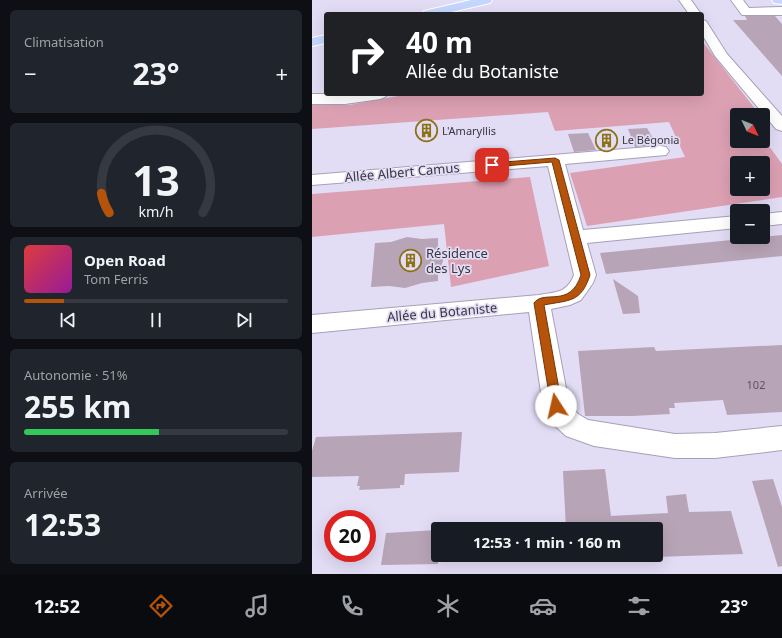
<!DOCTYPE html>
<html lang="fr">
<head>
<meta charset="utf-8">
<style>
  :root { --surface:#171b24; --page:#20242c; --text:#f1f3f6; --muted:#9ea1a6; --line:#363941; --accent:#b45309 }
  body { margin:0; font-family:"Noto Sans",sans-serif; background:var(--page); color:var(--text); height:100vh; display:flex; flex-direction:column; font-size:15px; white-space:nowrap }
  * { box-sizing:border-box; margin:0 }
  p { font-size:13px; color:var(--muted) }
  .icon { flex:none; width:22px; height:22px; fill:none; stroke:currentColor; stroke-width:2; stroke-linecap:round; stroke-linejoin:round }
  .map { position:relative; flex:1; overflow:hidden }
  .sheet { display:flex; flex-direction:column; gap:10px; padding:10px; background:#0d0f14; width:312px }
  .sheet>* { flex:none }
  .banner { position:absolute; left:12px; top:12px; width:380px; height:84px; border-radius:4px; box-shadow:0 4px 16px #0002; background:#202124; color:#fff; overflow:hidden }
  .needle { width:26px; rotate:133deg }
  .controls { position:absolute; left:418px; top:108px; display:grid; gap:8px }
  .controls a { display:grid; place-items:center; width:40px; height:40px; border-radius:4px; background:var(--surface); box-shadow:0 4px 16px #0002; font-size:20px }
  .speed { position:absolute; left:12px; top:510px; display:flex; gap:8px; font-size:20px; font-weight:700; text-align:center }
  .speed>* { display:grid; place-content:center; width:52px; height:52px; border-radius:50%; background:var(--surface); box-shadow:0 4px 16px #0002; line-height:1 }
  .speed .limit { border:6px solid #d22; background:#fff; color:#111 }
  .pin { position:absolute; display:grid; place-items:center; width:34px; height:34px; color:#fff; margin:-17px; border-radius:8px; box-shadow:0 2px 6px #0006 }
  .me { position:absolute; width:44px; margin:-22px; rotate:350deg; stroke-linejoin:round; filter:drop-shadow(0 0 3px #0008) }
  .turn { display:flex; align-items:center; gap:14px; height:84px; padding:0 16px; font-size:18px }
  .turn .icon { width:52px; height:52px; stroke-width:2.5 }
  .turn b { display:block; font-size:28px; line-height:34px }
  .big { font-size:30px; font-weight:700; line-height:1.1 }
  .sheet .card { flex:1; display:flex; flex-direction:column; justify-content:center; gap:6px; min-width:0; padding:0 14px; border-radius:6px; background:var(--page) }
  .sheet .dial { align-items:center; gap:0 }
  .dial svg { height:104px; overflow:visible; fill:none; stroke:var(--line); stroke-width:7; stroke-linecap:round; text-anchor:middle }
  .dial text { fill:var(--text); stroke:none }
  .song { display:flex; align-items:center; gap:12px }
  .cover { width:48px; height:48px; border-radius:6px; background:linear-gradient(135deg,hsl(0 70% 55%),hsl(300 70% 35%)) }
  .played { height:4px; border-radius:2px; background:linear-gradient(90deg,var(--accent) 15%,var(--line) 15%) }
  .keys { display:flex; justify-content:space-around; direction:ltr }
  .heat { display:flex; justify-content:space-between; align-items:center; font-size:22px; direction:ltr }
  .charge { height:6px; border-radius:3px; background:linear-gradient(90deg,#34c759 51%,var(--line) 0) }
  .trip { position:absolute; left:119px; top:522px; width:232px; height:40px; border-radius:4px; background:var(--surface); box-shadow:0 4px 16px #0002; font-weight:700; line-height:40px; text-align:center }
  .tabs { display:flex; height:64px; justify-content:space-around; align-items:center; background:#090b0e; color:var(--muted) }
  .tabs .icon { width:28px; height:28px }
  .tabs .current { color:var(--accent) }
  .tabs b { font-size:18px; color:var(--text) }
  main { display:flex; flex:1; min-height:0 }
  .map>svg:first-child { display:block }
  .green { fill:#dca0b3; fill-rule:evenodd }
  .building { fill:#b8a4b7 }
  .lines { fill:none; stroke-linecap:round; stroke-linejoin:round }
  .minor-casing { stroke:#a6a0b8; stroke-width:2 }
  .major-casing { stroke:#fff; stroke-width:2 }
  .minor { fill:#fff; fill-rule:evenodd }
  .major { fill:#c5d7fe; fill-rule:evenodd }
  .route { fill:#b45309; stroke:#753606 }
  .labels { text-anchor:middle; stroke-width:3.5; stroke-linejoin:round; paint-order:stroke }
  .far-poi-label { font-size:11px; fill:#393741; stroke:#e2dcf5; text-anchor:start }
  .number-label { font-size:11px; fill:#59525e }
  .street-label { font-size:13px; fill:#393741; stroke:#e2dcf5 }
  .poi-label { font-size:13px; fill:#393741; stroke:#e2dcf5; text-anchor:start }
</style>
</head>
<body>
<main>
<section class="sheet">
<div class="card"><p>Climatisation</p>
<div class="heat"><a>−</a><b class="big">23°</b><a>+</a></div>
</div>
<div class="card dial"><svg viewBox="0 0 100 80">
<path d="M14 69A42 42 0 1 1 86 69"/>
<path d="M14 69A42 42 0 0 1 8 54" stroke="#b45309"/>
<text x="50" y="56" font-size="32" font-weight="700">13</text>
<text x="50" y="72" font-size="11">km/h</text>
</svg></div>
<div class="card">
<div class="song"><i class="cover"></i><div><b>Open Road</b><p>Tom Ferris</p></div></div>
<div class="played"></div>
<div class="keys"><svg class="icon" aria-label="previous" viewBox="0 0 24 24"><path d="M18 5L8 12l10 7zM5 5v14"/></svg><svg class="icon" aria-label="pause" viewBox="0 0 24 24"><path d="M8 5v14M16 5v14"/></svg><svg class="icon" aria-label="next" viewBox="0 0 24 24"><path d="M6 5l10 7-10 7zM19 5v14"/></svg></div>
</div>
<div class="card"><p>Autonomie · 51%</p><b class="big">255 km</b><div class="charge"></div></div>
<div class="card"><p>Arrivée</p><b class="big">12:53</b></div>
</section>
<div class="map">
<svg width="470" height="574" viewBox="0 0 470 574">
  <rect width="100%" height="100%" fill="#e2dcf5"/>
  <!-- green -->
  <g class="green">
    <path d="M390,41l58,74h-23v26h26v-22l5,7 -2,16 16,22v33l-195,29 -17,-53 115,-16 -16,-35 -114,9 -7,-19 -236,17v-28l37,4 60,-11h293zM425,163h26v26h-26z"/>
    <polygon points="218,177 237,266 139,287 132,224 0,237 0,194"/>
  </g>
  <!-- building -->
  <g class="building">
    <polygon points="433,16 463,16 470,24 470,76 421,20 435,20"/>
    <polygon points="335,128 345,145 323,147 316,129"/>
    <polygon points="276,133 284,150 262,152 256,134"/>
    <polygon points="470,235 470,256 294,274 288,253"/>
    <polygon points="95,237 110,239 126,238 126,246 130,251 132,257 130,264 126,270 126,281 110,283 93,288 77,286 59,287 63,243 79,242"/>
    <polygon points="301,279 326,296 328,313 311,314"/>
    <polygon points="470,345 470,412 415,415 411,400 362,403 363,408 357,408 358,414 320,416 273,416 266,351 342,347 344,351"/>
    <polygon points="150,432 147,472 93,474 92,485 88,485 88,488 47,490 48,486 45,486 47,476 0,477 0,451 4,437"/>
    <polygon points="293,469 299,516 356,513 354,496 374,494 377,512 419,511 431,554 256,560 256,555 344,555 344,529 254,529 251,471"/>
    <polygon points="461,479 470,507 470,566 466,567 440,481"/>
    <polygon points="126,530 126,564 69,565 74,533"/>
  </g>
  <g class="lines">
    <defs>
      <g id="minor">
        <polygon points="367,0 379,0 389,14 377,14"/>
        <polygon points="419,0 431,0 437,8 470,7 470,15 430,15"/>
        <polygon points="390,20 394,21 415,54 470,116 470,131 464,129 403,56 390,34"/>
        <polygon points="0,94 76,94 73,97 68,99 33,104 0,104"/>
        <path d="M348,146l6,1 3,4 -3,4 -101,9 18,66 154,-14v12l-150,15 9,32 -3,8 -12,17 -11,5 -19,4 18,95 9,10 10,6 87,14 40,-1 67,-7v24l-67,8h-40l-81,-12 -28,-10 -14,-13 -9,-17 -14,-94 -217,21v-18l227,-20c17,-3 28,-2 35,-20l-26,-109 -236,19v-10z"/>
        <polygon points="470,212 470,224 451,226 451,214"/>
      </g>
      <g id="major">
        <polygon points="159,0 180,0 178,3 131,14 110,14 112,11"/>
        <polygon points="460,0 470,0 470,4 462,3"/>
        <polygon points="14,35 14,43 0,46 0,38"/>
      </g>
    </defs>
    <!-- minor casing -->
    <use href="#minor" class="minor-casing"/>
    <!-- major casing -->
    <use href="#major" class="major-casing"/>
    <!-- minor -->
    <use href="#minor" class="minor"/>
    <!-- major -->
    <use href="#major" class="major"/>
  </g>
  <!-- route -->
  <path class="route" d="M243,158l4,2 31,115c-9,28 -21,25 -46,30l18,101 -2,3 -4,2 -4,-2 -1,-3 -17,-103c10,-14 36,6 47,-28l-29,-113 -60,5 -4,-2 4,-2z"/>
  <!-- icons -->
  <defs>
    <symbol id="building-ring" viewBox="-11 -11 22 22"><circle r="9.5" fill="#e2dcf5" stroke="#8d7215" stroke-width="1.5"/><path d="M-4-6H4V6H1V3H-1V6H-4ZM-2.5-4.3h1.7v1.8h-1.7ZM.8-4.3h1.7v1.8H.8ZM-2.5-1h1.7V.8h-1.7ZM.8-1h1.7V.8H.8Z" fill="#8d7215"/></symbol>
  </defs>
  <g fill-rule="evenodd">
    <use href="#building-ring" x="102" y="118" width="25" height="25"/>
    <use href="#building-ring" x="282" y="128" width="25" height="25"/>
    <use href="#building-ring" x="86" y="248" width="25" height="25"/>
  </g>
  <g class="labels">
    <!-- far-poi labels -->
    <g class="far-poi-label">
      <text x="130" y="135">L'Amaryllis</text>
      <text x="310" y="144">Le Bégonia</text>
    </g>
    <!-- number labels -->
    <g class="number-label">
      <text x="444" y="389">102</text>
    </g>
    <!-- street labels -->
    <g class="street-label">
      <text transform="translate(90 172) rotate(-5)" y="5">Allée Albert Camus</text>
      <text transform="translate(130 312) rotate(-5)" y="5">Allée du Botaniste</text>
    </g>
    <!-- poi labels -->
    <g class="poi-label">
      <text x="114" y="258">Résidence<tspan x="114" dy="15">des Lys</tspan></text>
    </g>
  </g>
</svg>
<div class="controls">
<a><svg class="needle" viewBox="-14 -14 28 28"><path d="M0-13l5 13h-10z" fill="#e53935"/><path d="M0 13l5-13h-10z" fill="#9ea1a6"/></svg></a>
<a>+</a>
<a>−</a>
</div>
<div class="speed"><div class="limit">20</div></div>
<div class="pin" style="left:180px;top:165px;background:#d93025"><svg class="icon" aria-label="arrive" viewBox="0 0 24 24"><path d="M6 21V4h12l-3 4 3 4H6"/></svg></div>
<svg class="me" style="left:244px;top:406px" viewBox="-20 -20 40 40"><circle r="19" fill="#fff"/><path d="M0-13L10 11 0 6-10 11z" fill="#b45309"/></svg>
<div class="trip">12:53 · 1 min · 160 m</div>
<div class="banner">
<div class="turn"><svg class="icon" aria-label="right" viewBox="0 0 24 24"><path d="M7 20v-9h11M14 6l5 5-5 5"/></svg><div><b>40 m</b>Allée du Botaniste</div></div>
</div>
</div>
</main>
<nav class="tabs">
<b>12:52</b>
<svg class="icon current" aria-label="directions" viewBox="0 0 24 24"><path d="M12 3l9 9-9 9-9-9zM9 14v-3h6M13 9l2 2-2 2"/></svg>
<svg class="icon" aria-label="music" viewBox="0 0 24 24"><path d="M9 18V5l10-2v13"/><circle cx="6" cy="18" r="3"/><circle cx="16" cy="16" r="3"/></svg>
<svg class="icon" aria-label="phone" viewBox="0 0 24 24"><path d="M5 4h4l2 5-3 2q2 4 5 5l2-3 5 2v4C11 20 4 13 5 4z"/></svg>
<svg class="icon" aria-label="climate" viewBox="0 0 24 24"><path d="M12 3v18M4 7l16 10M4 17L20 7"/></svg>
<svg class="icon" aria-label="car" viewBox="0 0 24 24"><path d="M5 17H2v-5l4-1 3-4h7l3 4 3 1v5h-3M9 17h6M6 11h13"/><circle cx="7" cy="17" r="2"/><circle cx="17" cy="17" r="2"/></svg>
<svg class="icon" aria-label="filters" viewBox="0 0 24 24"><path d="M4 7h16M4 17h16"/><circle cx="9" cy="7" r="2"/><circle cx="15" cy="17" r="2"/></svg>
<b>23°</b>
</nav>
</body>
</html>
